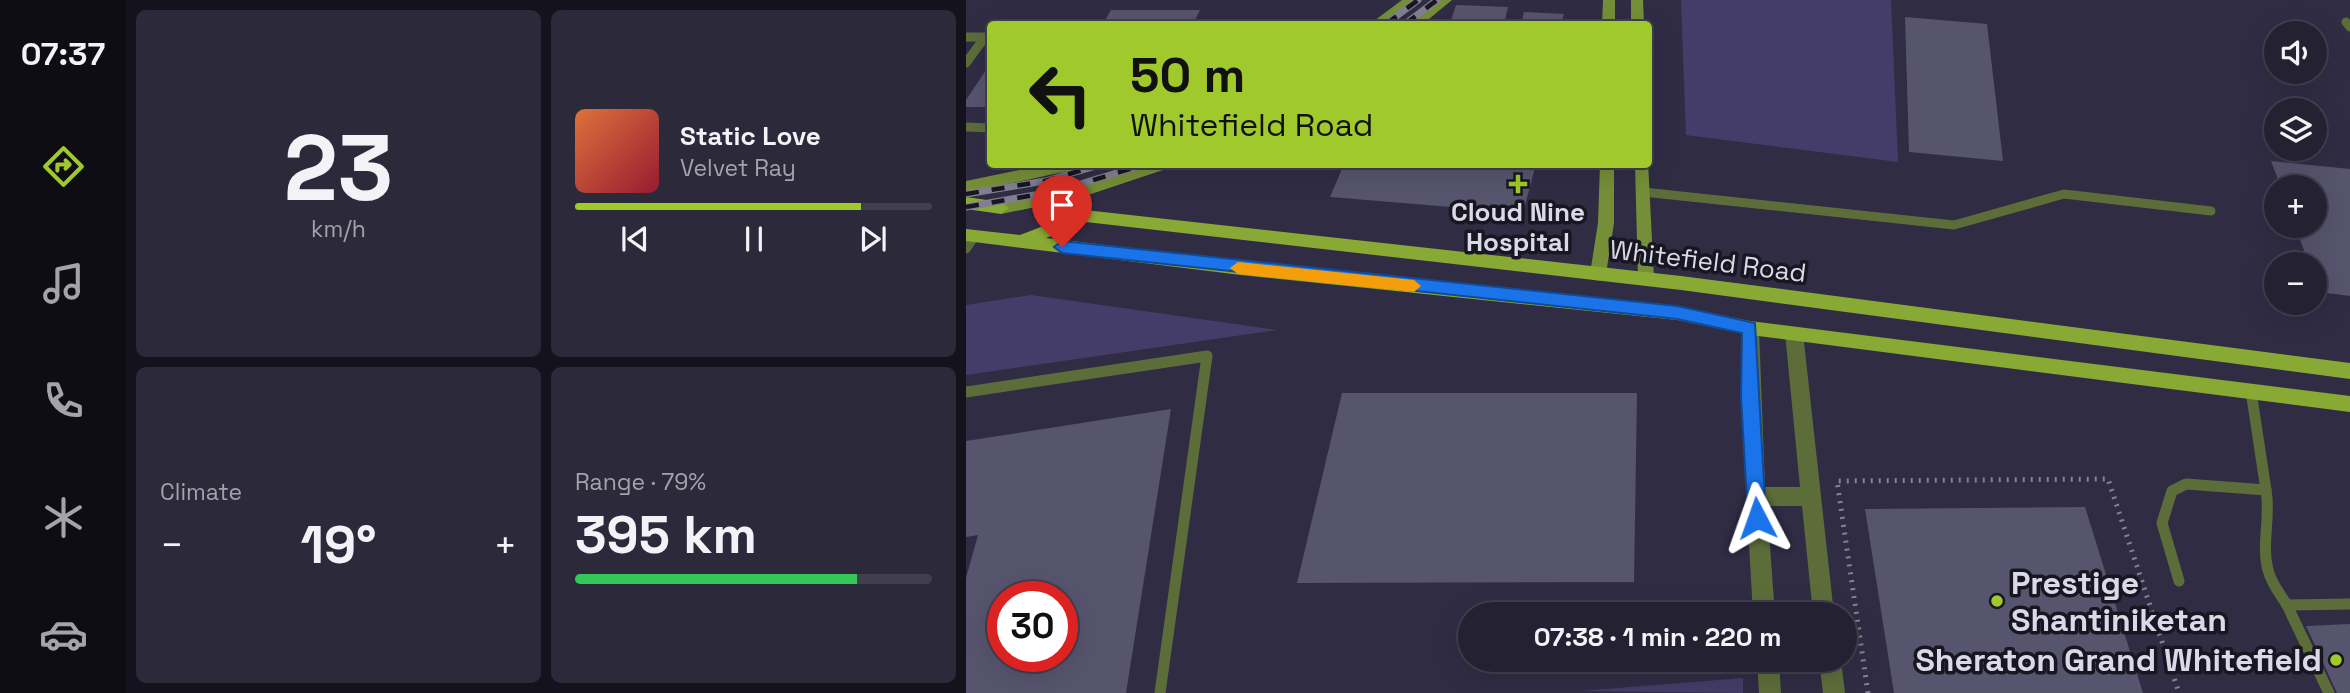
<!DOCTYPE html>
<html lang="en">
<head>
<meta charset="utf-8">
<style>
  :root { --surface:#242133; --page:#2c293b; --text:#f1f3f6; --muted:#a3a3ac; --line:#413e4e; --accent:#a0c92b }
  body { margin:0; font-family:"Space Grotesk",sans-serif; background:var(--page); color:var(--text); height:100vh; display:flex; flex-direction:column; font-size:26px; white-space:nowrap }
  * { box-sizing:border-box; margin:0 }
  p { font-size:23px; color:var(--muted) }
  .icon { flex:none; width:38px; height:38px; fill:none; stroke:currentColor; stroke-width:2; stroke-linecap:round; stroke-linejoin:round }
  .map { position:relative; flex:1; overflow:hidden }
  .side { display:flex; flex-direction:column; gap:10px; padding:10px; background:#14121c; width:840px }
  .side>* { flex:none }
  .hud { position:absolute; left:21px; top:21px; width:665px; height:147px; border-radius:7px; box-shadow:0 7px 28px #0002,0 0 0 2px var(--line); background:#a0c92b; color:#111; overflow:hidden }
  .controls { position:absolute; left:1298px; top:21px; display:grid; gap:14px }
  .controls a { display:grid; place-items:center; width:63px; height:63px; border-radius:50%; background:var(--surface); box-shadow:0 7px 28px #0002,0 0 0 2px var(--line); font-size:35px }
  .speed { position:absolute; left:21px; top:581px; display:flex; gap:14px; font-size:35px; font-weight:700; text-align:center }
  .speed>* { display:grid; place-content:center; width:91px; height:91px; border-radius:50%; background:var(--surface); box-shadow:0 7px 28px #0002,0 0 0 2px var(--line); line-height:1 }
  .speed .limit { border:10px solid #d22; background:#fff; color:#111 }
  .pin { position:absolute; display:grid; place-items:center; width:60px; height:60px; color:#fff; margin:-72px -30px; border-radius:50% 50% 50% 0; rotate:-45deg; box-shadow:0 0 7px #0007 }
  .pin .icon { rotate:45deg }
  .me { position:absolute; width:77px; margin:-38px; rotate:356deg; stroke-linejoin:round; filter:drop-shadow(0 0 5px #0008) }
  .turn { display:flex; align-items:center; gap:24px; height:147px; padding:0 28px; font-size:32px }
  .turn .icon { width:91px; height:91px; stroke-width:2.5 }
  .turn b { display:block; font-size:49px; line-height:60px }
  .big { font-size:52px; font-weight:800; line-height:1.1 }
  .side .tile { flex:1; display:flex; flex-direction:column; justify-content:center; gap:10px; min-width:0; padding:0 24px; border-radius:10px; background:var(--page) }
  .side .dial { align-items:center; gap:0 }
  .dial b { font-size:91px; line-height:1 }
  .song { display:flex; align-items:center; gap:21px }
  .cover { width:84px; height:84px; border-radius:10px; background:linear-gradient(135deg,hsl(20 70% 55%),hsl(350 70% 35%)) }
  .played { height:7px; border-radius:4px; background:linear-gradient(90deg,var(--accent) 80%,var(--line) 80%) }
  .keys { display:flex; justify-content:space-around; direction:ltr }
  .heat { display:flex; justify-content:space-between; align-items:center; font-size:38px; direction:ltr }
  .charge { height:10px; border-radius:5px; background:linear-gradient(90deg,#34c759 79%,var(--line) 0) }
  .side .tiles { flex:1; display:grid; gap:10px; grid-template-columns:repeat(2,1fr) }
  .trip { position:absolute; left:492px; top:602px; width:399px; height:70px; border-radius:35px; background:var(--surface); box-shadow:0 7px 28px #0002,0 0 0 2px var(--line); font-weight:800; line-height:70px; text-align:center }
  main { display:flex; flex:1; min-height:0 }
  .tab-bar { display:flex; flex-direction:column; width:126px; justify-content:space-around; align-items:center; background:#0e0d14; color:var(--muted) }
  .tab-bar .icon { width:49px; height:49px }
  .tab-bar .active { color:var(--accent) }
  .tab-bar b { font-size:32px; color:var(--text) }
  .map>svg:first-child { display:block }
  .green { fill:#453d69 }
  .building { fill:#57546e; fill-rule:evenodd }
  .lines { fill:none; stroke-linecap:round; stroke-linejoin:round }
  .path { stroke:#848195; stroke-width:5; stroke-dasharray:2 6; stroke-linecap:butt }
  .lane-far1 { stroke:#5d6d3a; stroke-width:9 }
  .lane { stroke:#5d6d3a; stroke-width:11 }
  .street { fill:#5d6d3a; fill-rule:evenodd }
  .secondary { fill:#758f38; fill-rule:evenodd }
  .primary { fill:#88a933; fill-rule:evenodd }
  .rail-casing { stroke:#827f93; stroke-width:7 }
  .rail { stroke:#181721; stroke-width:4.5; stroke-dasharray:13; stroke-linecap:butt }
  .route { fill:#1a73e8; stroke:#114b97; stroke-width:2 }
  .slow { fill:#f59e0b }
  .poi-dot { fill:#a0c92b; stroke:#181721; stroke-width:2.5 }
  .labels { text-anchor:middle; stroke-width:7; stroke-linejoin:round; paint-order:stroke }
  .poi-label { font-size:26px; font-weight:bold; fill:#dad9e8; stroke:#181721 }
  .street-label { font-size:26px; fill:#dad9e8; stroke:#181721 }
  .near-poi-label { font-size:32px; font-weight:bold; fill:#dad9e8; stroke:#181721; text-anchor:start }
</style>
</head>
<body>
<main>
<nav class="tab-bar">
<b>07:37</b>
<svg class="icon active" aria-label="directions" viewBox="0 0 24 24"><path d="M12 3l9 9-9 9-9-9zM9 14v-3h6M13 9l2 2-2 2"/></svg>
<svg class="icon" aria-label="music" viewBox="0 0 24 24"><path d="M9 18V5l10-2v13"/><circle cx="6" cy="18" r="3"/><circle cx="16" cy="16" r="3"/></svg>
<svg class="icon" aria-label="phone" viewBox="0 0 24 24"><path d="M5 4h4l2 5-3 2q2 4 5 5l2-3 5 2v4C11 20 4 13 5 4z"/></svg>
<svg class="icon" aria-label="climate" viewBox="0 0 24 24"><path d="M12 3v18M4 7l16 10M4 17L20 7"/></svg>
<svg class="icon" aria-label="car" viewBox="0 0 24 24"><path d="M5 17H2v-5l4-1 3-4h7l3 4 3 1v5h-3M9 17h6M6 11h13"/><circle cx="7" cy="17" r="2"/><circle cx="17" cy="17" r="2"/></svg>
</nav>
<section class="side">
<div class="tiles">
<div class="tile dial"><b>23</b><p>km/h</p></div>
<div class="tile">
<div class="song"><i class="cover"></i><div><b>Static Love</b><p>Velvet Ray</p></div></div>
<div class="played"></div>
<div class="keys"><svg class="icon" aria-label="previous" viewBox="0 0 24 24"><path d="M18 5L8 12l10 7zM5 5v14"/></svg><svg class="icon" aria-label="pause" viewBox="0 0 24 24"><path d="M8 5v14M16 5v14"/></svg><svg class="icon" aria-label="next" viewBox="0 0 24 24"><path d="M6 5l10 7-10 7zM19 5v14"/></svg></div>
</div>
<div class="tile"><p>Climate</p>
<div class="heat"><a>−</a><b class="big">19°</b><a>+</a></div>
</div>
<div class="tile"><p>Range · 79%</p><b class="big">395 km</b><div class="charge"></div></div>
</div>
</section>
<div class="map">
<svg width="1384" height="693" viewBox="0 0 1384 693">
  <rect width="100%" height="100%" fill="#302c44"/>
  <!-- green -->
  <g class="green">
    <polygon points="715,0 925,0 932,162 720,135"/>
    <polygon points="65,295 311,330 0,375 0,305"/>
    <polygon points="777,678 777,693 615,691"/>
  </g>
  <!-- building -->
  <g class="building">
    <polygon points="490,5 542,7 538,24 484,24"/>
    <polygon points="145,10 234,10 227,24 137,24"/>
    <polygon points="558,12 598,14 595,24 555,24"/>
    <polygon points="939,17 1021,24 1037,161 943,152"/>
    <polygon points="24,64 24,107 0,107 0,100"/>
    <polygon points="1305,161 1384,169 1384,296 1353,292 1349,264 1343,264 1329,226 1349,226 1349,187 1315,187"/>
    <polygon points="378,164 570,164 557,213 364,197"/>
    <polygon points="376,393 671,393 668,582 331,583"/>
    <path d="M205,409l-45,284h-160v-115l12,-43 -12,2v-96zM37,597h59v59h-59z"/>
    <polygon points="1119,507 1177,693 928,693 899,509"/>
    <polygon points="1384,624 1384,693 1371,693 1340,626"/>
  </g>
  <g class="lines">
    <!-- path -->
    <polyline class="path" points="902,693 871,481 1142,479 1213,693"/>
    <!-- lane-far1 -->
    <g class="lane-far1">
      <polyline points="1380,22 1384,27"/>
      <polyline points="0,37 19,37 0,63"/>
      <polyline points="0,127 24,128"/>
      <polyline points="677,192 988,225 1098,194 1245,211"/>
      <polyline points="0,249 9,236"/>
    </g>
    <!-- lane -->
    <g class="lane">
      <polyline points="1285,391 1300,490"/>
      <polyline points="0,392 241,356 194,693"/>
      <path d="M1213,581l-17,-58 10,-32 14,-7 80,6c5,27 -5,54 2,80 3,13 12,24 19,35l63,-1"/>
      <polyline points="1321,605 1363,693"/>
    </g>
    <!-- street -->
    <g class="street">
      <polygon points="784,321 790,323 793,328 799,487 834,487 819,333 822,328 834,328 837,333 868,614 847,614 836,506 801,506 809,614 787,614 776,420 775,328 778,323"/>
      <polygon points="791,660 813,660 815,693 793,693"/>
      <polygon points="853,660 875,660 879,693 857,693"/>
    </g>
    <!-- secondary -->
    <g class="secondary">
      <polygon points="436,0 451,0 418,24 404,24"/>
      <polygon points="472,0 486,0 457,24 443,24"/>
      <polygon points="637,0 649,0 649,24 636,24"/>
      <polygon points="665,0 677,0 678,24 665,24"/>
      <polygon points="682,162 688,279 680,286 672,279 669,164 682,164"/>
      <polygon points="82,164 118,164 111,169 0,193 0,181"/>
      <polygon points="179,164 205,164 203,168 110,199 35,214 27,208 35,202 109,187"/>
      <polygon points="634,164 648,164 648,223 640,274 632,281 624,274 632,223"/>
    </g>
    <!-- primary -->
    <g class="primary">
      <polygon points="0,197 35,202 43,208 35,214 0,209"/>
      <polygon points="119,210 715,276 1384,363 1384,379 715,290 120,222 80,238 275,261 711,306 784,321 1384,396 1384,412 784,335 711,320 275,275 0,241 0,229 54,235"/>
    </g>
    <defs>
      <g id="rail">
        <polyline points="420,24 452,0"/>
        <polyline points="439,24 471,0"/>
        <polyline points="0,194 79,181 137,164"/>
        <polyline points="0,207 91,191 180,164"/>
      </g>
    </defs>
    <!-- rail casing -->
    <use href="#rail" class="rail-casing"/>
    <!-- rail -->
    <use href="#rail" class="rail"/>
  </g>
  <!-- route -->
  <polygon class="route" points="96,241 711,306 789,323 800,518 798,524 791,527 785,524 782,518 775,397 776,333 711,319 96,253 88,247"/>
  <!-- slow -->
  <polygon class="slow" points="272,262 448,280 455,286 448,292 272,274 264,268"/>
  <!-- markers -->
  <g class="poi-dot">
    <path d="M548.5 173.5h7v7h7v7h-7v7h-7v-7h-7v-7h7z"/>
    <circle cx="1031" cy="601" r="7"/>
    <circle cx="1370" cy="660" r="7"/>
  </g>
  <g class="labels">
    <!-- poi labels -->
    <g class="poi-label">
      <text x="552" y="221">Cloud Nine<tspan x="552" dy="30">Hospital</tspan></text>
    </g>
    <!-- street labels -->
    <g class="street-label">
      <text transform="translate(742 261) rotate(7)" y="9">Whitefield Road</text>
    </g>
    <!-- near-poi labels -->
    <g class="near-poi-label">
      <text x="1045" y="594">Prestige<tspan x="1045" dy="37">Shantiniketan</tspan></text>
      <text x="1356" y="671" text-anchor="end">Sheraton Grand Whitefield</text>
    </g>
  </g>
</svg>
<div class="controls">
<a><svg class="icon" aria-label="sound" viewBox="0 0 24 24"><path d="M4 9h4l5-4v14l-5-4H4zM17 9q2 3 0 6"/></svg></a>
<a><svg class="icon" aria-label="layers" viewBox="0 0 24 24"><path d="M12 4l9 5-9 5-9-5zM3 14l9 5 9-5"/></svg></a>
<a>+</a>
<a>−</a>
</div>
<div class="speed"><div class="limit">30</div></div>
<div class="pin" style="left:96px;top:247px;background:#d93025"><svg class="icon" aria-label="arrive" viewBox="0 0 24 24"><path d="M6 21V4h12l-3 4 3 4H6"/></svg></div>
<svg class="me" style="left:791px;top:518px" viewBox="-20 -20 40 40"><path d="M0-17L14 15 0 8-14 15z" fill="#1a73e8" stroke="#fff" stroke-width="4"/></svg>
<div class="trip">07:38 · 1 min · 220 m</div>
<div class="hud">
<div class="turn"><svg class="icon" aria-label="left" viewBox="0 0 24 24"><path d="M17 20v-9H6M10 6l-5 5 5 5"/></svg><div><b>50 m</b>Whitefield Road</div></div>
</div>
</div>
</main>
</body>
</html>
